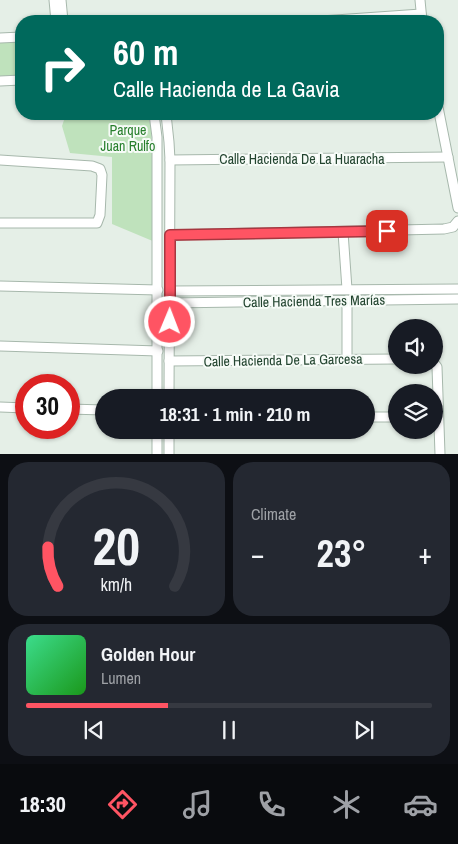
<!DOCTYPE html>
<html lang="en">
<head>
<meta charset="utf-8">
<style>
  :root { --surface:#171b24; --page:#242831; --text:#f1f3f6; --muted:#9ea1a6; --line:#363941; --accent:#ff5463 }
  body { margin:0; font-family:"Archivo Narrow",sans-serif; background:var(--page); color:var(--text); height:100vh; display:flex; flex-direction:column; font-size:19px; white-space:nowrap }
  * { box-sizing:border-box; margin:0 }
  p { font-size:16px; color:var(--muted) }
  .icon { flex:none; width:28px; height:28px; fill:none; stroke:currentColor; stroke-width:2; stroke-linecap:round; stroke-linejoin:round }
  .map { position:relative; height:454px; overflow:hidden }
  .panel { display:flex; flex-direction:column; gap:8px; padding:8px; background:#0d0f14; flex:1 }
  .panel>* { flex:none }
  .top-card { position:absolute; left:15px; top:15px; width:429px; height:105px; border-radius:20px; box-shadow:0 1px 4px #0004; background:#00695c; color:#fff; overflow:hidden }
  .buttons { position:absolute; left:388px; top:319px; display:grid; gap:10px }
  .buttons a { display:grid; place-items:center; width:55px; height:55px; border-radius:50%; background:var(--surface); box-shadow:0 1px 4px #0004; font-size:25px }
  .speed { position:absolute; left:15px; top:374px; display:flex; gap:10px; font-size:25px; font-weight:700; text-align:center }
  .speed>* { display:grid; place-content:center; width:65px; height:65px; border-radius:50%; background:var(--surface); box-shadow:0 1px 4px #0004; line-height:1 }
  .speed .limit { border:8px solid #d22; background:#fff; color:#111 }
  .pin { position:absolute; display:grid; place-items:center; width:42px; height:42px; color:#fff; margin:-21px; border-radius:10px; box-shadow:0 2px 8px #0006 }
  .me { position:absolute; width:55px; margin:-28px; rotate:1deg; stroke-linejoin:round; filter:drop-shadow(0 0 4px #0008) }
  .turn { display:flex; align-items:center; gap:18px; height:105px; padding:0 15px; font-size:22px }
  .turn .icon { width:65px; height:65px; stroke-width:2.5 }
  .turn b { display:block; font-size:35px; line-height:42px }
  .big { font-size:38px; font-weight:700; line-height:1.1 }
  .panel .tile { flex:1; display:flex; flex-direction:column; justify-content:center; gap:8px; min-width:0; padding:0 18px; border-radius:20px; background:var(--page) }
  .panel .dial { align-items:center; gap:0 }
  .dial svg { height:130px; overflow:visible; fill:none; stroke:var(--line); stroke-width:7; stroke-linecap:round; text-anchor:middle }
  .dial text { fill:var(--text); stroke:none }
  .song { display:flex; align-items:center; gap:15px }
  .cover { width:60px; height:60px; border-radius:8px; background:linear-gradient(135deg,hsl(150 70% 55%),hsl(120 70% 35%)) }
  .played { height:5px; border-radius:2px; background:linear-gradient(90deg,var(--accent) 35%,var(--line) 35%) }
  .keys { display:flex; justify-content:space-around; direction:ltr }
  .heat { display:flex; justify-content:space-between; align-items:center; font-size:28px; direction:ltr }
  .panel .tiles { flex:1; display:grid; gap:8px; grid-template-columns:1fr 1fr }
  .tile:last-child { grid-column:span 2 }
  .trip { position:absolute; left:95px; top:389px; width:280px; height:50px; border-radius:25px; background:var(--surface); box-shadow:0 1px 4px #0004; font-weight:700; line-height:50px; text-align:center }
  .menu { display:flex; height:80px; justify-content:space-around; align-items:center; background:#090b0e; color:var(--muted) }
  .menu .icon { width:35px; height:35px }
  .menu .selected { color:var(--accent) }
  .menu b { font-size:22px; color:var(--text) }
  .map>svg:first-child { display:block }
  .green { fill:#bfe2bc }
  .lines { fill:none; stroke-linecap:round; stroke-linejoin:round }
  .street-casing { stroke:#a7b8ac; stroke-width:11 }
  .street { stroke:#fff; stroke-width:9 }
  .route-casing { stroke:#a63740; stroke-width:12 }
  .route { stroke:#ff5463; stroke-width:9 }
  .labels { text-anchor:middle; stroke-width:4; stroke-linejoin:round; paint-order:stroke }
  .park-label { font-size:14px; fill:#277f2c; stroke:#f6fbf7 }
  .street-label { font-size:14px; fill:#22442f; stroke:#f6fbf7 }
</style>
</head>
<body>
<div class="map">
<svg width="458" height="454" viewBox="0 0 458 454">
  <rect width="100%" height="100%" fill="#e5efe7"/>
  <!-- green -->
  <g class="green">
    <polygon points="21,41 21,77 0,78 0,42"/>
    <polygon points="66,114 108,116 112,114 147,114 151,126 155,242 112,224 112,157 70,153 62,126"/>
  </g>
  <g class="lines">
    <defs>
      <g id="street">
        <polyline points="54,0 56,21"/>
        <polyline points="61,0 63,21"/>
        <polyline points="420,0 422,21"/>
        <polyline points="321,21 421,14"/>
        <polyline points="0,38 21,37"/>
        <polyline points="0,81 21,80"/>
        <polyline points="438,107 458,208"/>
        <polyline points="154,114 157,137 157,398"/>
        <polyline points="166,114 169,142 170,160 169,398"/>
        <polyline points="0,160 92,166 100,169 102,175 100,215 97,223 0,223"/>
        <polyline points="170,160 448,157"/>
        <polyline points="343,232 347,289"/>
        <polyline points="170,235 444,229 453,227 458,221"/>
        <polyline points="0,286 158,290"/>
        <polyline points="170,291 458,289"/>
        <polyline points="347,300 347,358"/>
        <polyline points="170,303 458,299"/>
        <polyline points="0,346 158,351"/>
        <polyline points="169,361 396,359"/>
        <polyline points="434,363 437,367 440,454"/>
        <polyline points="0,407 26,408"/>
        <polyline points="69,409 104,410"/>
        <polyline points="366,417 396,417"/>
        <polyline points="157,454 157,430"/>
        <polyline points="169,454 169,430"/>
      </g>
    </defs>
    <!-- street casing -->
    <use href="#street" class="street-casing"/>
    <!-- street -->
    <use href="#street" class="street"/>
  </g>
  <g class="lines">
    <defs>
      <polyline id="route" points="170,322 170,235 387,231"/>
    </defs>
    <!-- route casing -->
    <use href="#route" class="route-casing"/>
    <!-- route -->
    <use href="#route" class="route"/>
  </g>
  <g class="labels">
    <!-- park labels -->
    <g class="park-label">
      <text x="128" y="135">Parque<tspan x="128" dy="16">Juan Rulfo</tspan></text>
    </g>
    <!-- street labels -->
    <g class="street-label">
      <text x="302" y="164">Calle Hacienda De La Huaracha</text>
      <text transform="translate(314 301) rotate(-1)" y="5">Calle Hacienda Tres Marías</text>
      <text transform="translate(283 360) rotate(-1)" y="5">Calle Hacienda De La Garcesa</text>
    </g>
  </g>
</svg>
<div class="buttons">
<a><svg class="icon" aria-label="sound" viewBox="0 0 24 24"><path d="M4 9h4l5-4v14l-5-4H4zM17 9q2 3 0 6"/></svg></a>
<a><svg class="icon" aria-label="layers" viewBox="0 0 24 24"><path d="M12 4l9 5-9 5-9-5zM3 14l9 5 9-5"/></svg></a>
</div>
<div class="speed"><div class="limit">30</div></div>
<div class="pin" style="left:387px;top:231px;background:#d93025"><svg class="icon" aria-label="arrive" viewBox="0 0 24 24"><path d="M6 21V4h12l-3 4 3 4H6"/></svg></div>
<svg class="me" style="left:170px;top:322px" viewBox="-20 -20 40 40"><circle r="17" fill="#ff5463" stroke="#fff" stroke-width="3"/><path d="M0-11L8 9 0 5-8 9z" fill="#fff"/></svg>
<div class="trip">18:31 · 1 min · 210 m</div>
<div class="top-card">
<div class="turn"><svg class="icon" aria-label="right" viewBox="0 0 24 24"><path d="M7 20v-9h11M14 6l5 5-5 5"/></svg><div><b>60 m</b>Calle Hacienda de La Gavia</div></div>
</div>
</div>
<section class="panel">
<div class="tiles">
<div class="tile dial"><svg viewBox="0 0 100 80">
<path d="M14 69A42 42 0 1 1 86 69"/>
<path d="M14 69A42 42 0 0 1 8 45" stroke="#ff5463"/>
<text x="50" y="56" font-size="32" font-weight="700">20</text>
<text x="50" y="72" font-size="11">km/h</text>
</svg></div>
<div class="tile"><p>Climate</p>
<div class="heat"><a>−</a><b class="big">23°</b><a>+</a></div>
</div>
<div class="tile">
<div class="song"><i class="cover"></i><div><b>Golden Hour</b><p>Lumen</p></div></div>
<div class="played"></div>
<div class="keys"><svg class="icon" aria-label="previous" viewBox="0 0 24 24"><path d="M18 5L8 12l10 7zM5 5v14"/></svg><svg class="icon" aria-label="pause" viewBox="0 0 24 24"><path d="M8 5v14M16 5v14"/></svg><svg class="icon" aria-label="next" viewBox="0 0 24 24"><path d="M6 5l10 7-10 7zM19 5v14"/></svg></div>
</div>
</div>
</section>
<nav class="menu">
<b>18:30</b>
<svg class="icon selected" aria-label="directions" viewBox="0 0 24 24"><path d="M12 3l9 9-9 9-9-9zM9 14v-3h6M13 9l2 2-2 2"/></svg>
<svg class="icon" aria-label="music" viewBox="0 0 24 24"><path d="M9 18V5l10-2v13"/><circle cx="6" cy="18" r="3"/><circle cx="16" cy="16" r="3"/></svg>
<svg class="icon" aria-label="phone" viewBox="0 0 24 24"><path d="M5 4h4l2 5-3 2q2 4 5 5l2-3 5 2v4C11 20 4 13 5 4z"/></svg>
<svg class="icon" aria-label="climate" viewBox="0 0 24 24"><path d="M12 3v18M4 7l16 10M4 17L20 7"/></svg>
<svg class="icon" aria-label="car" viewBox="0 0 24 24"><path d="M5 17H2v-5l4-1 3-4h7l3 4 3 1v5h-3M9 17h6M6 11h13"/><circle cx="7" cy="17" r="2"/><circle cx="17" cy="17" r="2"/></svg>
</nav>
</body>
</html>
